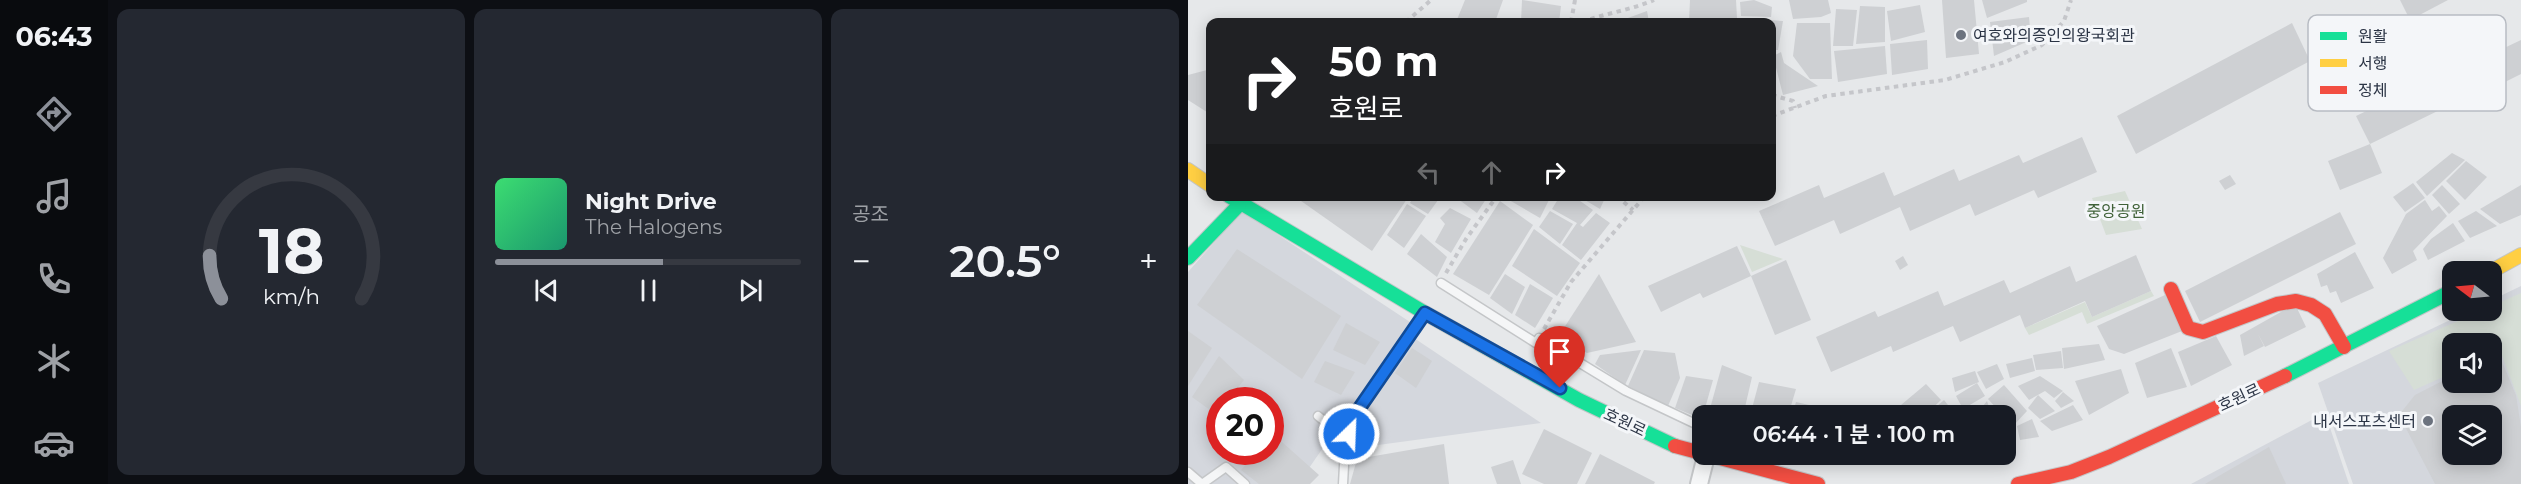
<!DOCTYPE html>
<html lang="ko">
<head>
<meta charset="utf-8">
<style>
  :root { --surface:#171b24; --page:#242831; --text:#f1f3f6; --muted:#9ea1a6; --line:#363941; --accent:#8c9099 }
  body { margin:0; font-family:Montserrat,"Noto Sans KR",sans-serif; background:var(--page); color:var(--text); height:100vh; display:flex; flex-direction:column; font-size:22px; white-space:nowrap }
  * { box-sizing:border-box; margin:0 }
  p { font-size:20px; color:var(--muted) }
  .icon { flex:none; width:33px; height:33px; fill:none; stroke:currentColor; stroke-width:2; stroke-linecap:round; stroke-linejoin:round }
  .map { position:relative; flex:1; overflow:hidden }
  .drawer { display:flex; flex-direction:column; gap:9px; padding:9px; background:#0d0f14; width:1080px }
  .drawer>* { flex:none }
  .banner { position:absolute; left:18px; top:18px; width:570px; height:183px; border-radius:12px; box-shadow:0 3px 15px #0003; background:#202124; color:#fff; overflow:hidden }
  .needle { width:39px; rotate:286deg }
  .controls { position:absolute; left:1254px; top:261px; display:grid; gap:12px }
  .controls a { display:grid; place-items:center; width:60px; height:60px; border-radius:12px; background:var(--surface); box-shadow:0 3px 15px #0003; font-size:30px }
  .speed { position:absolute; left:18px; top:387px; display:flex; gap:12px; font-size:30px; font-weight:700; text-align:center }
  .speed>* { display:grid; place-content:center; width:78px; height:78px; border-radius:50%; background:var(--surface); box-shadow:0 3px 15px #0003; line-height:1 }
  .speed .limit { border:9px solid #d22; background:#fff; color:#111 }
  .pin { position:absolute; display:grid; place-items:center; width:51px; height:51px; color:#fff; margin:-62px -26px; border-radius:50% 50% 50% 0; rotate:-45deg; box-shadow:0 0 6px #0007 }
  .pin .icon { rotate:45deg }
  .me { position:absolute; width:66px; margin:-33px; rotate:24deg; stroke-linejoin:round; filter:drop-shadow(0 0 4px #0008) }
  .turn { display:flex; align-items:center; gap:21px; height:126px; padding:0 24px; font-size:27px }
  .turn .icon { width:78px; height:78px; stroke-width:2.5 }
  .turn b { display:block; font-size:42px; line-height:51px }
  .lanes { display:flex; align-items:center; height:57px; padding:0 24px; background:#0003; justify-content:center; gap:30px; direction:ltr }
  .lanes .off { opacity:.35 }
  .big { font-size:45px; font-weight:600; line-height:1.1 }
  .drawer .tile { flex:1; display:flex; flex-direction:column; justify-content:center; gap:9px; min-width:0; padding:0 21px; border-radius:12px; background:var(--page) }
  .drawer .dial { align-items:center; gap:0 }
  .dial svg { height:156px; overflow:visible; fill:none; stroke:var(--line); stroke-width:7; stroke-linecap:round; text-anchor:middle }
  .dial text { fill:var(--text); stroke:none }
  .song { display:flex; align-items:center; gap:18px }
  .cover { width:72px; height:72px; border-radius:9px; background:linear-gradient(135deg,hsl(140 70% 55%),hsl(160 70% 35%)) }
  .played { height:6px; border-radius:3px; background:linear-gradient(90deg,var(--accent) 55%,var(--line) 55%) }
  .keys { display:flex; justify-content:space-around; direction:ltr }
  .heat { display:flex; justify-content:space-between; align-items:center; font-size:33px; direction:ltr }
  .drawer .tiles { flex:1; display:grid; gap:9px; grid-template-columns:repeat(3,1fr) }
  .trip { position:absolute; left:504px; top:405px; width:324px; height:60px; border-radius:12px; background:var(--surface); box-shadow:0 3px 15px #0003; font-weight:600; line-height:60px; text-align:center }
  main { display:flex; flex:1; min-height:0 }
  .menu { display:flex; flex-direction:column; width:108px; justify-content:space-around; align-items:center; background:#090b0e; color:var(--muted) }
  .menu .icon { width:42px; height:42px }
  .menu .selected { color:var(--accent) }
  .menu b { font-size:27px; color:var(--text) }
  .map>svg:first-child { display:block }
  .built { fill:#d4d7dd; fill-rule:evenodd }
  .green { fill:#d6ded6 }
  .building { fill:#ced0d3; fill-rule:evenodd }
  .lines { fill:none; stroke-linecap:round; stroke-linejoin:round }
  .lane-casing { stroke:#c4c6c8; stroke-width:11 }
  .street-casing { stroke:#c4c6c8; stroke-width:20 }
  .fast-casing { stroke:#c4c6c8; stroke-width:16 }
  .slow-casing { stroke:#c4c6c8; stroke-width:16 }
  .jam-casing { stroke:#c4c6c8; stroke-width:16 }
  .path { stroke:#c5c6ca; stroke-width:4; stroke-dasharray:4.5 4.5; stroke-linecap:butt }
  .lane { stroke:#f5f6f7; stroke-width:8 }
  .street { stroke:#f5f6f7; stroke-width:16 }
  .fast { stroke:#16e098; stroke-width:14 }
  .slow { stroke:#ffcf43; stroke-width:14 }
  .jam { stroke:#f24e42; stroke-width:14 }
  .route-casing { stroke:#114b97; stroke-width:15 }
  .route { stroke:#1a73e8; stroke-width:10 }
  .poi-dot { fill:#6c737f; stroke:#f4f6f9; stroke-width:2 }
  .labels { text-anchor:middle; stroke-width:6; stroke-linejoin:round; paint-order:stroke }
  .poi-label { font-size:16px; fill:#2b3445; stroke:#f4f6f9; text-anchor:start }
  .park-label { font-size:16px; fill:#3f6138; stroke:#f4f6f9 }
  .street-label { font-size:16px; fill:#2b3445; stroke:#f4f6f9 }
  .key { fill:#f4f6f9; stroke:#b8bcc3; stroke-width:1.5 }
  .key-label { font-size:16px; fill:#2b3445 }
</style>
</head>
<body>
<main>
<nav class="menu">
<b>06:43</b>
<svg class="icon selected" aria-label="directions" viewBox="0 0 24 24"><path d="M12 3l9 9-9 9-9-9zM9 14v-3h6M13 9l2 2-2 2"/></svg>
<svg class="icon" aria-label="music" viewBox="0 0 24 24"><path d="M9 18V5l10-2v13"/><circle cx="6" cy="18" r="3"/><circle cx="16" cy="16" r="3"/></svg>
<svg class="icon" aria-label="phone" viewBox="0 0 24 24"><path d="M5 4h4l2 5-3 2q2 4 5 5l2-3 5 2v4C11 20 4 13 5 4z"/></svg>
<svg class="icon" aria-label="climate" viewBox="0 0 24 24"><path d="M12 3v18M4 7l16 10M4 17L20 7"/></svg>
<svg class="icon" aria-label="car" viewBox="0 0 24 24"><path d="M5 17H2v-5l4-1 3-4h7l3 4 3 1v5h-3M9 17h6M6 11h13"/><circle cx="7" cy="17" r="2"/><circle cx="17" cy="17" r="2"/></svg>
</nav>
<section class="drawer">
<div class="tiles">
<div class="tile dial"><svg viewBox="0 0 100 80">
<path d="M14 69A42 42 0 1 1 86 69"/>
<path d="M14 69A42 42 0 0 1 8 47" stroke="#8c9099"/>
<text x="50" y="56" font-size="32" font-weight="700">18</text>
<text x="50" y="72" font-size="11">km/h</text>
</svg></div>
<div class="tile">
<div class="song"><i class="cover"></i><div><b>Night Drive</b><p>The Halogens</p></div></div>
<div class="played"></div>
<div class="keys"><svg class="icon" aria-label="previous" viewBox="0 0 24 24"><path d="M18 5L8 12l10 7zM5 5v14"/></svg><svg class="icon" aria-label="pause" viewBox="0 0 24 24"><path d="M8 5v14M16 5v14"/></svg><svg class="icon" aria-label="next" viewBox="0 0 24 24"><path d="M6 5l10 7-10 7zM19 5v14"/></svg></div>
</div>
<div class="tile"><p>공조</p>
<div class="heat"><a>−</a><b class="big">20.5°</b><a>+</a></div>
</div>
</div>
</section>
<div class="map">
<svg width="1333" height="484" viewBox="0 0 1333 484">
  <rect width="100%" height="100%" fill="#e6e8ea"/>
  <!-- built -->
  <g class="built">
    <path d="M54,211l168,111 -112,162h-110v-212zM32,400h50v52h-50z"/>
    <path d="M1333,286v198h-168l-35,-101 151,-72 23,-1v-10zM1264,344h40v38h-40zM1264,416h40v38h-40z"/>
    <polygon points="226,338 353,423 168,448 175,414"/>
    <polygon points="1137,413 1161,484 1003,484"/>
  </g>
  <!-- green -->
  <g class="green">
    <polygon points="937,191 954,229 918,235 904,198"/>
    <polygon points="552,245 595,259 564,272"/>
    <polygon points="963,291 966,296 899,324 894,312 841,335 837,328 897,302 904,317"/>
    <polygon points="1333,293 1333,406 1313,353 1304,356 1304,344 1264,344 1264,373 1226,390 1201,351 1293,311 1304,310 1304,306"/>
  </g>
  <!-- building -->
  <g class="building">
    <polygon points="277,0 315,0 307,22 268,22"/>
    <polygon points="334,0 373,6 371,22 333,22"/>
    <polygon points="502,0 548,0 549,18 501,22"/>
    <polygon points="566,0 584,7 583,17 553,16 552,2"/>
    <polygon points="601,0 640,0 643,13 633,17 605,19"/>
    <polygon points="754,0 786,0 791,54 758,58"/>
    <polygon points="794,0 839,0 839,2 799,18"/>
    <polygon points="1212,0 1260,0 1222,20"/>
    <polygon points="732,5 737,32 703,41 699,11"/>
    <polygon points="672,6 697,7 697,42 668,44"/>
    <polygon points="648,9 669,10 665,46 645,46"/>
    <polygon points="459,11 461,22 429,22"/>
    <polygon points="841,17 843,40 806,56 802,22"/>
    <polygon points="553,18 595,21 590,50 584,50 584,22 554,22"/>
    <polygon points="609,23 642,23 644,79 622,79 605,56"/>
    <polygon points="1104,23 1122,61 948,154 929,116"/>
    <polygon points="739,40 740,69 704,75 702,44"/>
    <polygon points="1333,40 1333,74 1307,87 1305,84 1182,144 1168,116 1292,56 1293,59"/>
    <polygon points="697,46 699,74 650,82 646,51"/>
    <polygon points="593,52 596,63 630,86 595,95 585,56"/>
    <polygon points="19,70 22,72 22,114 0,100 0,75"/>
    <polygon points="894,137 909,172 850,198 846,190 787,216 782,204 722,231 712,207 652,234 646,220 587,246 571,211 631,185 636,198 696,172 706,196 766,169 771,181 831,155 835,163"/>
    <polygon points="1182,144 1194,173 1152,190 1140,161"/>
    <polygon points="1264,153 1277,160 1239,196 1228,182"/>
    <polygon points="1278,161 1299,177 1277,200 1258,181"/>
    <polygon points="1042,175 1048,184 1037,190 1031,181"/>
    <polygon points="1225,183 1237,198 1217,212 1205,197"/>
    <polygon points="1254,185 1272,204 1261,214 1244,195"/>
    <polygon points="1333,185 1333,215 1312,224 1292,209"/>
    <polygon points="106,196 221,196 184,251"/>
    <polygon points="226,196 253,196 240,214 222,203"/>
    <polygon points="266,196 300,196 289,213"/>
    <polygon points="323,196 363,196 352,218 321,200"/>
    <polygon points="372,196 385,196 405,210 392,225 395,227 408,213 422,223 393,260 374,245 389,223 364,209"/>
    <polygon points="390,196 414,196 417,198 412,209"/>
    <polygon points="1237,200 1244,211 1251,206 1259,216 1225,251 1229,260 1204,274 1195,258 1218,214"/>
    <polygon points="312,201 345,225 301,295 265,274"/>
    <polygon points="219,204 238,216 216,248 199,235"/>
    <polygon points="262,208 283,219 263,253 247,242 257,224 252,218"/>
    <polygon points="362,211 385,224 372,244 351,227"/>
    <polygon points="1288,211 1309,226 1282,238 1270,221"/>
    <polygon points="1152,212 1168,244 1012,322 997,291"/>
    <polygon points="1265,223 1277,241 1240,260 1235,249 1243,239"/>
    <polygon points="346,229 392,263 369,296 324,266"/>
    <polygon points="233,234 259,257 249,277 219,254"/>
    <polygon points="549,246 563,276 515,298 512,293 473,312 460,286"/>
    <polygon points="49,249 153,316 114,379 9,305"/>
    <polygon points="1167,252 1186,288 1153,303 1148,291 1142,293 1139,285 1133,287 1129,274"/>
    <polygon points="948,255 963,291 904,317 897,301 837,328 832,315 772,342 765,326 705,352 703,346 643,372 628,337 687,311 690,317 750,291 756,306 816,280 822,293 882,266 888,282"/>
    <polygon points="715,256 720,265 712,270 707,261"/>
    <polygon points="598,260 623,320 587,335 563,276"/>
    <polygon points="317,274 337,287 324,314 302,298"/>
    <polygon points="411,274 448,342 399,353 372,334"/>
    <polygon points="342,284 365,298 347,328 327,315"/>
    <polygon points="977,295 994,331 936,354 921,349 909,326"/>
    <polygon points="1107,304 1118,327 1077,347 1070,334 1076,346 1056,356 1052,335"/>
    <polygon points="158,323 192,342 177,365 145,350"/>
    <polygon points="0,331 24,348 0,386"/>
    <polygon points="1028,336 1044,365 1003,386 990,352"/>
    <polygon points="911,344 917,360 876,369 874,348"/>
    <polygon points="224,348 244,361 228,388 207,373"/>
    <polygon points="983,348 999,387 959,398 947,363"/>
    <polygon points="453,350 437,385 407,364 412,355"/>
    <polygon points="456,350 487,353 492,378 480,406 440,386"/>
    <polygon points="873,351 875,368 848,370 845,355"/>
    <polygon points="31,356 56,380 40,400 32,400 32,411 29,415 4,397"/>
    <path d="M1312,357l16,38 5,32v57h-86l-36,-69 16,-20 37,-19v6h40v-22zM1264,416h40v38h-40z"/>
    <polygon points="844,358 847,371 822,378 818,364"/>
    <polygon points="137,361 167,372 153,395 126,382"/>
    <polygon points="809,364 816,379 798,389 789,372"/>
    <polygon points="534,365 564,377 555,416 520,416"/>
    <polygon points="933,369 941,393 901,415 887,381"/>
    <polygon points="787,371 791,382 767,392 764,378"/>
    <polygon points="498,376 525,380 514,419 487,408"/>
    <polygon points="852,376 875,391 866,398 857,391 841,400 830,386"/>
    <polygon points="571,382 608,389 600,416 562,416"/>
    <polygon points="789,383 797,396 775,409 768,396"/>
    <polygon points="738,384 753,400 736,416 721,416 713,405"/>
    <polygon points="816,385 839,411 825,426 800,399"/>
    <polygon points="50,390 63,400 43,400"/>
    <polygon points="875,392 886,401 873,408 867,401"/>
    <polygon points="850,395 867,411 852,419 840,408"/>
    <polygon points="756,400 764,410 757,416 738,416"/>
    <polygon points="799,401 804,416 787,416"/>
    <polygon points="608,402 634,408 632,416 604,416"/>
    <polygon points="885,405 895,420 864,431 852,421"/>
    <polygon points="637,408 660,415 660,416 636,416"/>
    <polygon points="844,419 851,437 832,440 829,426"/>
    <polygon points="356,429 404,453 389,484 356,484 334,474"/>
    <polygon points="85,434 131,475 122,484 71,484 53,470 70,452 82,452 82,437"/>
    <polygon points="256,444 261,484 162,484 169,459"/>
    <polygon points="1081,447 1098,484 1017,484"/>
    <polygon points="412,454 467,482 466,484 397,484"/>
    <polygon points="738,454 769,454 770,461 738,456"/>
    <polygon points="325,460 333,484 309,484 303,467"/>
  </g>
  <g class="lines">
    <defs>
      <g id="lane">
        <polyline points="253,283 348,343"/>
        <polyline points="351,338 438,391 514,427"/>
        <polyline points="130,416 141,425 161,433"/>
        <polyline points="0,472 14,484 38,467 57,484"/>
        <polyline points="155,484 157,447 166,416 236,314"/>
      </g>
      <polyline id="street" points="511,484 518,456"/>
      <g id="fast">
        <polyline points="41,196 237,313 391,400 487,446"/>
        <polyline points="0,258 51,205"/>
        <polyline points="1097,376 1264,291"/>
      </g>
      <g id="slow">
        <polyline points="0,170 22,185"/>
        <polyline points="1302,272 1333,255"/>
      </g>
      <g id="jam">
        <polyline points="983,289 1000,328 1015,332 1089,304 1108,301 1123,305 1137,314 1156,347"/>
        <polyline points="487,446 630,484"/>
        <polyline points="830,484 883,472 921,457 1097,376"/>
      </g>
    </defs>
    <!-- lane casing -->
    <use href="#lane" class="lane-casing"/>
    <!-- street casing -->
    <use href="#street" class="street-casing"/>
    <!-- fast casing -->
    <use href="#fast" class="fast-casing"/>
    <!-- slow casing -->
    <use href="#slow" class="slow-casing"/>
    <!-- jam casing -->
    <use href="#jam" class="jam-casing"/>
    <!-- path -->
    <g class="path">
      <polyline points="218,22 243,0"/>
      <polyline points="383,22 387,0"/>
      <path d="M394,22c24,-9 49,-12 72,-22"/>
      <polyline points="584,95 605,101 607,108"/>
      <polyline points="584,116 638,96 757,80 817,62 854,45 876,21 883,0"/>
      <polyline points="429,196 445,210"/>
      <polyline points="258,273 278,239 309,196"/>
      <polyline points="356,329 383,282 457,196"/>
    </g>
    <!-- lane -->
    <use href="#lane" class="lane"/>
    <!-- street -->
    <use href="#street" class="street"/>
    <!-- fast -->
    <use href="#fast" class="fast"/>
    <!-- slow -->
    <use href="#slow" class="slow"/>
    <!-- jam -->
    <use href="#jam" class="jam"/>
  </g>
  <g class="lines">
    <defs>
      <polyline id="route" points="161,434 166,416 237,313 372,388"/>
    </defs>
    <!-- route casing -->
    <use href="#route" class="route-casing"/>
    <!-- route -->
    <use href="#route" class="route"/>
  </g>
  <!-- markers -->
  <g class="poi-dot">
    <circle cx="773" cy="35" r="6"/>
    <circle cx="1240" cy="421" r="6"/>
  </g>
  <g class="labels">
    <!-- poi labels -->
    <g class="poi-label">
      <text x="785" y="41">여호와의증인의왕국회관</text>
      <text x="1228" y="427" text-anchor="end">내서스포츠센터</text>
    </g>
    <!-- park labels -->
    <g class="park-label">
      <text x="928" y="217">중앙공원</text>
    </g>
    <!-- street labels -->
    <g class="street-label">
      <text transform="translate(1051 397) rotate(-25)" y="6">호원로</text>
      <text transform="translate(437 422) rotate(25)" y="6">호원로</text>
    </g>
  </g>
  <!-- legend -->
  <rect x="1120" y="15" width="198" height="96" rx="9" class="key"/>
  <rect x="1132" y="32" width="27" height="8" fill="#16e098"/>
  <rect x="1132" y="59" width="27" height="8" fill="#ffcf43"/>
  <rect x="1132" y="86" width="27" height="8" fill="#f24e42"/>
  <g class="key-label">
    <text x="1170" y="42">원활</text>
    <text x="1170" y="69">서행</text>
    <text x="1170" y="96">정체</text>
  </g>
</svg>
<div class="controls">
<a><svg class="needle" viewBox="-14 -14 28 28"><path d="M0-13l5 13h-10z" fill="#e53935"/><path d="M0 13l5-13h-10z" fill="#9ea1a6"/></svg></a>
<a><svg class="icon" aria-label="sound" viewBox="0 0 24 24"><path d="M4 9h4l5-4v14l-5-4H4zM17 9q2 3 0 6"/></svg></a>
<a><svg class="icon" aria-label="layers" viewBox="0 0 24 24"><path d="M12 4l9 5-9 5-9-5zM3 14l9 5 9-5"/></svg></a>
</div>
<div class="speed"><div class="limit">20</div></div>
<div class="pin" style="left:372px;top:388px;background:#d93025"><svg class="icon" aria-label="arrive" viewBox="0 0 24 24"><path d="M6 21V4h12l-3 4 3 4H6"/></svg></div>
<svg class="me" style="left:161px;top:434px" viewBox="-20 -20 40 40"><circle r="17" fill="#1a73e8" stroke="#fff" stroke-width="3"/><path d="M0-11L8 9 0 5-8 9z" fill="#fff"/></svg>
<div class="trip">06:44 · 1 분 · 100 m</div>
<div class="banner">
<div class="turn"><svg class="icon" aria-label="right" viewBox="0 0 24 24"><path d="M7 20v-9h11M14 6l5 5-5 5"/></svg><div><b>50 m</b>호원로</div></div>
<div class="lanes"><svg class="icon off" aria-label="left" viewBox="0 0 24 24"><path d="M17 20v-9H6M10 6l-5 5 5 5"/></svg><svg class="icon off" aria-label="ahead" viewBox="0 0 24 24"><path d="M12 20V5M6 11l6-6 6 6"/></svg><svg class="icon" aria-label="right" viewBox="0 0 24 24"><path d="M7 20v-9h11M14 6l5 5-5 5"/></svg></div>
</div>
</div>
</main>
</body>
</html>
